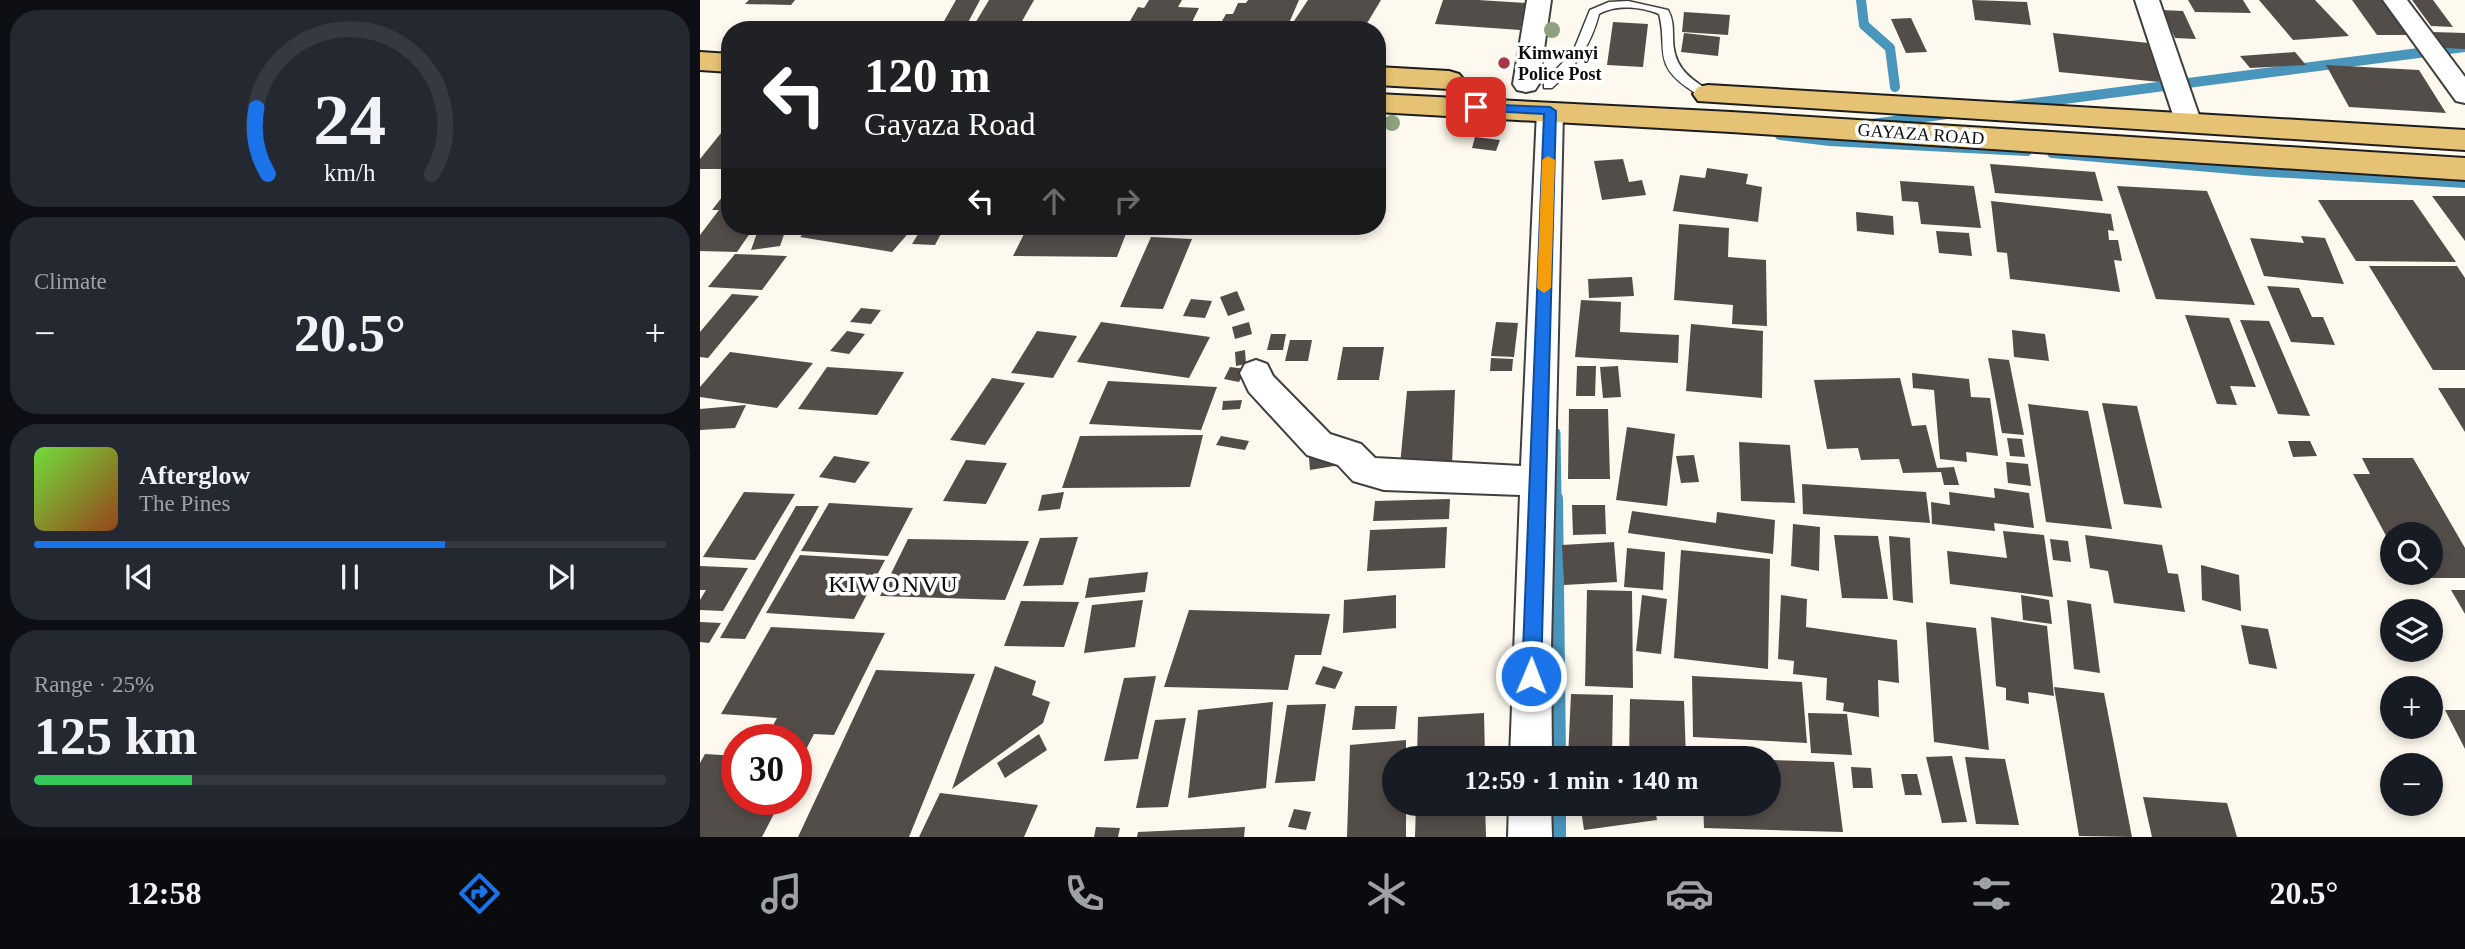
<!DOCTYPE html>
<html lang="en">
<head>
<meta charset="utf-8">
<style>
  :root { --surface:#171b24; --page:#242831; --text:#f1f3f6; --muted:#9ea1a6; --line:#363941; --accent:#1a73e8 }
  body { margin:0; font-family:Georgia,serif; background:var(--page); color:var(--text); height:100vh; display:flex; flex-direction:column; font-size:26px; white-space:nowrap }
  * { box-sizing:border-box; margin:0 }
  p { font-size:23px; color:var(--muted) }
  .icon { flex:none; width:38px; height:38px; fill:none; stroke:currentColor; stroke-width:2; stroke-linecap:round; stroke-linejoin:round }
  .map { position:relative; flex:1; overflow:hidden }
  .sheet { display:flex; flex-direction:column; gap:10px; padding:10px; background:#0d0f14; width:700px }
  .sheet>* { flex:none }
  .hud { position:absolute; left:21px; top:21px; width:665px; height:214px; border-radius:28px; box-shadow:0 4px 10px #0003; background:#202124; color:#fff; overflow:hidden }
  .tools { position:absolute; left:1680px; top:522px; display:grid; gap:14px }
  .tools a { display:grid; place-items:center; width:63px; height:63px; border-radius:50%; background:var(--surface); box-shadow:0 4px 10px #0003; font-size:35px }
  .speed { position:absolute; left:21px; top:724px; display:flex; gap:14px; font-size:35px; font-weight:700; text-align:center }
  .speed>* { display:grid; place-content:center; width:91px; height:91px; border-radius:50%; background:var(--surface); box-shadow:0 4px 10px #0003; line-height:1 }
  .speed .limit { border:10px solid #d22; background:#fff; color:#111 }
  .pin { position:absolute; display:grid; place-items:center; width:60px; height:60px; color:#fff; margin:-30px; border-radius:14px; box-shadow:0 4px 10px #0006 }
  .me { position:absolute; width:77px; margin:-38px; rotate:1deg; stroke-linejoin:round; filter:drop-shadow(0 0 5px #0008) }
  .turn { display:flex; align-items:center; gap:24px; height:147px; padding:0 28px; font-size:32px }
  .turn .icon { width:91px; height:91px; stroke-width:2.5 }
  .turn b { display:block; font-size:49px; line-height:60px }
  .lanes { display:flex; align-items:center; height:66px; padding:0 28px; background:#0003; justify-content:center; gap:35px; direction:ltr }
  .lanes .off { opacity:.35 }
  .big { font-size:52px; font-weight:700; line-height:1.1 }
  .sheet .card { flex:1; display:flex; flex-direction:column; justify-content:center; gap:10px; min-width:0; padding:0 24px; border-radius:28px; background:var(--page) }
  .sheet .dial { align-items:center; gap:0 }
  .dial svg { height:182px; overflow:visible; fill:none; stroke:var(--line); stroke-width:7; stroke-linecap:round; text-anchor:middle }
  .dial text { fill:var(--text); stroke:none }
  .song { display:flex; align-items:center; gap:21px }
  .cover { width:84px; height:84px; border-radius:10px; background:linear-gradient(135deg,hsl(100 70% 55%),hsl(20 70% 35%)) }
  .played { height:7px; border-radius:4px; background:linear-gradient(90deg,var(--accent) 65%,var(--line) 65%) }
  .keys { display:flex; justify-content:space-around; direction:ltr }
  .heat { display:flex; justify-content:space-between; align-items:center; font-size:38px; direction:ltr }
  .charge { height:10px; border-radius:5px; background:linear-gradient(90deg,#34c759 25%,var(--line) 0) }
  .trip { position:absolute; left:682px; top:746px; width:399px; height:70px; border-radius:35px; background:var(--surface); box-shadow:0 4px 10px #0003; font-weight:700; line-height:70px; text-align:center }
  .dock { display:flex; height:112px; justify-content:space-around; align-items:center; background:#090b0e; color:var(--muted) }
  .dock .icon { width:49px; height:49px }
  .dock .active { color:var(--accent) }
  .dock b { font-size:32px; color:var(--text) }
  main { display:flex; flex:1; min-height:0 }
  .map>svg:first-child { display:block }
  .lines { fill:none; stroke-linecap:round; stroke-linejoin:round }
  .stream-far2 { stroke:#4a95bb; stroke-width:10 }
  .stream-far1 { stroke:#4a95bb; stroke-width:11 }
  .stream { stroke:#4a95bb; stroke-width:14 }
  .building { fill:#534d4a }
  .service-casing { stroke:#3f3f3f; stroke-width:3 }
  .minor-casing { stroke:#3f3f3f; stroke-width:4 }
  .primary-casing { stroke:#1d1d1d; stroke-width:4 }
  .service { fill:#fff; fill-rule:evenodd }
  .minor { fill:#fff; fill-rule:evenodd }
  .primary { fill:#e6c374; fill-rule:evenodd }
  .tree { fill:#8ea280 }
  .route { fill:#1a73e8; stroke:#114b97; stroke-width:2 }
  .slow { fill:#f59e0b }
  .poi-dot { fill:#aa3744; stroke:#fff; stroke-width:2.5 }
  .labels { text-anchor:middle; stroke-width:7; stroke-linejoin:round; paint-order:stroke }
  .far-poi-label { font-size:18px; font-weight:bold; fill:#0c0c0c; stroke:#fff; text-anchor:start }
  .far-street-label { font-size:18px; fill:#0c0c0c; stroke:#fff }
  .quarter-label { font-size:24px; letter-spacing:2px; fill:#0c0c0c; stroke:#fff }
</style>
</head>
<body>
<main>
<section class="sheet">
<div class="card dial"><svg viewBox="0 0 100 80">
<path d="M14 69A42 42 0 1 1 86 69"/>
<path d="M14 69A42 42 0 0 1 9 40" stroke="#1a73e8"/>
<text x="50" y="56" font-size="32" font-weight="700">24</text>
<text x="50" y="72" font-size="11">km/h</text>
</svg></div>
<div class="card"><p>Climate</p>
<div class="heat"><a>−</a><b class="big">20.5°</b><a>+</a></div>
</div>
<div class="card">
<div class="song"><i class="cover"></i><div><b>Afterglow</b><p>The Pines</p></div></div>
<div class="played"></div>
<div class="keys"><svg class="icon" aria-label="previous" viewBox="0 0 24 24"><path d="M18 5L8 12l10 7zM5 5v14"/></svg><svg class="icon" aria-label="pause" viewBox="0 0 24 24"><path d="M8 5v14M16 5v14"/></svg><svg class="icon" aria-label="next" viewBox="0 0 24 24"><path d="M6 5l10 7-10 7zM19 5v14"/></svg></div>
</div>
<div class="card"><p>Range · 25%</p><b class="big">125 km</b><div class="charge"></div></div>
</section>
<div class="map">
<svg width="1765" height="837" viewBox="0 0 1765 837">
  <rect width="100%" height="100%" fill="#fdf9ee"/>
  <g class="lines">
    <!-- stream-far2 -->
    <g class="stream-far2">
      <polyline points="1161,0 1164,25 1190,48 1195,87"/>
      <polyline points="1311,106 1765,47"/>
      <polyline points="1172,124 1247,114"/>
      <polyline points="1095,133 1080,135 1130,141 1327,151"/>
      <polyline points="1352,153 1555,171 1765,183"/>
    </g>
    <!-- stream-far1 -->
    <polyline class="stream-far1" points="855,433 856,499"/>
    <!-- stream -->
    <g class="stream">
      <polyline points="856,498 859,758"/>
      <polyline points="859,803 859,837"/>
    </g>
  </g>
  <!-- building -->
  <g class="building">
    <polygon points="49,0 95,0 91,5 45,4"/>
    <polygon points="256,0 280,0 264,30 239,30"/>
    <polygon points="289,0 334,0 317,30 271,30"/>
    <polygon points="449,0 482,0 478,7 499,8 488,30 425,30 438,7 444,8"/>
    <polygon points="548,0 599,0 586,30 517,30 526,14 533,14 538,3 546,3"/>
    <polygon points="608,0 681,0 663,30 588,30"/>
    <polygon points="743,0 778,0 826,3 820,30 735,24"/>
    <polygon points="1272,0 1327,2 1331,25 1275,20"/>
    <polygon points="1488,0 1543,0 1551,13 1495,12"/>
    <polygon points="1559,0 1615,0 1649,36 1593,40"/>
    <polygon points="1652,0 1687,0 1715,35 1677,35"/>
    <polygon points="1712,0 1733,0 1753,27 1731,26"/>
    <polygon points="1462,10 1483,11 1496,39 1475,38"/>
    <polygon points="984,12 1030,15 1028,35 982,32"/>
    <polygon points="1211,18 1227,52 1206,53 1191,19"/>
    <polygon points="913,22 948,24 943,67 907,65"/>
    <polygon points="1733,32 1765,33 1765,49 1745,48"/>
    <polygon points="984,33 1020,37 1018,56 981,52"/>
    <polygon points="1353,33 1449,43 1460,82 1359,72"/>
    <polygon points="1595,52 1606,65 1550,68 1540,56"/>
    <polygon points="1626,65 1719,70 1746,113 1649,107"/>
    <polygon points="30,122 30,169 0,169 0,159"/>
    <polygon points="775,137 800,140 796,151 772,148"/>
    <polygon points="923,159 929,182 942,180 946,195 902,200 894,161"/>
    <polygon points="1290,164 1395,172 1403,201 1295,193"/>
    <polygon points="1007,168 1048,174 1046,184 1062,187 1058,222 973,211 980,175 1005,178"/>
    <polygon points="1200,181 1274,186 1281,228 1221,224 1218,202 1202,201"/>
    <polygon points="1417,186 1507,191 1555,305 1456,299"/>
    <polygon points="30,187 30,226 55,226 37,252 0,251 0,235 19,210 12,210"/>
    <polygon points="1732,196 1765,196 1765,241"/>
    <polygon points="1618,200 1713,200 1756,262 1656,261"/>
    <polygon points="1291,201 1411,214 1414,231 1408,230 1409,240 1418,240 1422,261 1414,260 1420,292 1310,279 1307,253 1297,252"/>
    <polygon points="1156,212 1193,216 1194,235 1157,231"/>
    <polygon points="979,224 1029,228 1028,257 1066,260 1067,326 1032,324 1033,305 974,300"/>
    <polygon points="111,226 191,226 212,229 192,252 100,237"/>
    <polygon points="223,226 245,226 235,245 212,244"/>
    <polygon points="328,226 429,226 417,257 313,256"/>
    <polygon points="86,229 80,246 51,250 57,233"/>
    <polygon points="1236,231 1269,233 1272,256 1239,253"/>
    <polygon points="1601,236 1625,238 1644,284 1564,276 1550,238 1604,243"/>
    <polygon points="451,237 492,239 463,309 420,307"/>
    <polygon points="35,254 87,256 62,290 8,287"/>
    <polygon points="1669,266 1757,266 1765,278 1765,370 1733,370"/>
    <polygon points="932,277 934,296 889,298 888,279"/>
    <polygon points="1567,286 1599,288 1612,317 1623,317 1635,345 1591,342"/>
    <polygon points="537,291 545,310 528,316 520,297"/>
    <polygon points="32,294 59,296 8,358 0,357 0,332"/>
    <polygon points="491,299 512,301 505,318 483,316"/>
    <polygon points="881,300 921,302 920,332 979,335 978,363 875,357"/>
    <polygon points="161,308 181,310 171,324 150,322"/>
    <polygon points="1485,315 1529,318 1556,387 1530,386 1537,405 1517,404"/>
    <polygon points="1540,320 1569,321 1610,416 1578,414"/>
    <polygon points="401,322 510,337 489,378 377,362"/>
    <polygon points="549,322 552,334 535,339 532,327"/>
    <polygon points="796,322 818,323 814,357 791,356"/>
    <polygon points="991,324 1063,331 1062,398 986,391"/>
    <polygon points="1312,330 1345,334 1349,361 1314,357"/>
    <polygon points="147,331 165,334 149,354 130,351"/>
    <polygon points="337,331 377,336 353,378 311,373"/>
    <polygon points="571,334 586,334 583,350 567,350"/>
    <polygon points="590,340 612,340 608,361 585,361"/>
    <polygon points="643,347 684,347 679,380 637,380"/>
    <polygon points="545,350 546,364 536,366 535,352"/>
    <polygon points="30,352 113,363 77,408 0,397 0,387"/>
    <polygon points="791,358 813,359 812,371 790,371"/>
    <polygon points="1288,358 1309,360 1324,435 1302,433"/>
    <polygon points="877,366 896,366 895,396 876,396"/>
    <polygon points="918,366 921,397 903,398 900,367"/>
    <polygon points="127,367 204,372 177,415 98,409"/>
    <polygon points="530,367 546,369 539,382 524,379"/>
    <polygon points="1212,373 1269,379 1271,397 1290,398 1298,456 1266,452 1267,462 1240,459 1234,390 1213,388"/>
    <polygon points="292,378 325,383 285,445 250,440"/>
    <polygon points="1200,378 1212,426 1226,425 1237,468 1254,467 1259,485 1244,485 1241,472 1203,473 1199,459 1161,460 1158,448 1127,449 1114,380"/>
    <polygon points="408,381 517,387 501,430 389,424"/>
    <polygon points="1738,388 1765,388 1765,432"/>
    <polygon points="755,390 752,464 700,465 707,391"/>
    <polygon points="542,400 540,409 522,410 523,401"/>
    <polygon points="1402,403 1437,406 1462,508 1424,504"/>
    <polygon points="1328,404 1388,411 1412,529 1346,522"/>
    <polygon points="46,405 35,428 0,430 0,409"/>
    <polygon points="869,409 908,409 910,479 868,479"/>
    <polygon points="927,427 975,434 967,506 916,500"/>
    <polygon points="503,435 490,487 362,488 380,436"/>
    <polygon points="521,436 549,441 545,450 516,445"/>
    <polygon points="1307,438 1322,439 1325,457 1310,456"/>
    <polygon points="1588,441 1610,441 1617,456 1593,457"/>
    <polygon points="1039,442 1090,445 1095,503 1041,501"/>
    <polygon points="634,453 634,466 610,470 609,458"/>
    <polygon points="994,455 999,482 981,483 976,456"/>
    <polygon points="134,456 170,462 155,483 119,477"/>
    <polygon points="1662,458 1713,458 1765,548 1765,578 1722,578 1719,572 1731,572 1731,534 1692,534 1692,547 1653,474 1670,474"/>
    <polygon points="266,460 307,463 286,504 243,501"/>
    <polygon points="1306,462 1328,464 1331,486 1308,483"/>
    <polygon points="1102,484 1226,492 1230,523 1103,514"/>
    <polygon points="1294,488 1329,493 1334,528 1294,523 1295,531 1232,524 1231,502 1250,505 1249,492 1295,498"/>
    <polygon points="44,492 95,494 55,560 3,557"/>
    <polygon points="364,492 360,509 338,511 342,495"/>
    <polygon points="750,499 749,519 673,521 675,501"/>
    <polygon points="129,503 213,508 188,556 101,551"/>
    <polygon points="872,505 905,505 906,534 873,535"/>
    <polygon points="96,506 119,506 45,639 20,638"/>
    <polygon points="932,511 1016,523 1017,512 1075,520 1073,554 928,533"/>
    <polygon points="1093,524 1120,527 1119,571 1091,566"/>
    <polygon points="747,527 745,568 667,571 670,530"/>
    <polygon points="1303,531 1344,535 1353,597 1250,584 1247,551 1307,558"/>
    <polygon points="1134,535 1178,536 1188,599 1142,598"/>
    <polygon points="1385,535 1462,545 1468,573 1478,574 1485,612 1414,603 1408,571 1390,568"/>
    <polygon points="1189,536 1210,538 1213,603 1193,600"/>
    <polygon points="378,537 363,585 323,586 340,538"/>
    <polygon points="208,539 329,541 305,600 180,596"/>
    <polygon points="1350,539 1368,541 1371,562 1353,560"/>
    <polygon points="914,542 917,582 864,585 862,545"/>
    <polygon points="927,548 965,552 963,590 924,587"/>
    <polygon points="981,550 1070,559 1068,669 974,658"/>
    <polygon points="100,555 185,560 154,619 66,613"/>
    <polygon points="1501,565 1539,575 1541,611 1502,600"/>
    <polygon points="0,566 48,568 23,611 0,610 0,600 6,590 0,590"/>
    <polygon points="448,572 445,592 385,598 389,578"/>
    <polygon points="887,590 932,591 933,688 885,686"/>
    <polygon points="1751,590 1765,590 1765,614"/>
    <polygon points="696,595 696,628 643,633 644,600"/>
    <polygon points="942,595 967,599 961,654 936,651"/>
    <polygon points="1081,595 1107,599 1106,627 1197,640 1199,683 1178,680 1179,717 1143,711 1144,703 1126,700 1127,678 1093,674 1094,661 1078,659"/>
    <polygon points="1321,595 1349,600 1352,624 1323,620"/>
    <polygon points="443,600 435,647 384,653 392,605"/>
    <polygon points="1367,600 1391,604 1400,673 1374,669"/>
    <polygon points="321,601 379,602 364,647 304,646"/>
    <polygon points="489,610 630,614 621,655 595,655 588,690 464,687"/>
    <polygon points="1291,617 1347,626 1354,696 1328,692 1329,704 1306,700 1306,688 1296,686"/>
    <polygon points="0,622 21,623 9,643 0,642"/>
    <polygon points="1226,622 1276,628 1289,750 1234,742"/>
    <polygon points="1541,625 1568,629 1577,669 1549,664"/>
    <polygon points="71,627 185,633 134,735 114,734 96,769 96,740 65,740 77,718 21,714"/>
    <polygon points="295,666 336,681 332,695 350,702 343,723 252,789"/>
    <polygon points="623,666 643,672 635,689 615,684"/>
    <polygon points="176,670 275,674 209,837 98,837"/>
    <polygon points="456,676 438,759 404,761 424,678"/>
    <polygon points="992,676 1102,682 1107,743 993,737"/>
    <polygon points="1354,687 1404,693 1432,837 1379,836"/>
    <polygon points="871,694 913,695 912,758 868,758"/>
    <polygon points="930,699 984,701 986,758 929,758"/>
    <polygon points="573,702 566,788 488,798 498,710"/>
    <polygon points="626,704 615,781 575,783 587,705"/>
    <polygon points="655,706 697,706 695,729 652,730"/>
    <polygon points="1745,710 1765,710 1765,749"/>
    <polygon points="784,713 785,758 717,758 718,717"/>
    <polygon points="1108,713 1147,714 1152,755 1111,753"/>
    <polygon points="486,718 468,807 436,808 455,720"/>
    <polygon points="339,734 347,750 305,778 297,763"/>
    <polygon points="706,740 706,758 695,758 695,803 706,803 706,837 647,837 650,745"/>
    <polygon points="5,754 37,756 37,800 81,800 62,837 0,837 0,763"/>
    <polygon points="1252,756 1267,822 1242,823 1226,757"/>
    <polygon points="1265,757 1305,759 1319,825 1276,824"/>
    <polygon points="1069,760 1134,762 1143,832 1004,828 1003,803 1069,803"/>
    <polygon points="1151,767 1171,768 1173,788 1153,788"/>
    <polygon points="1201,774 1217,774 1222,795 1205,795"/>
    <polygon points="240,793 338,805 324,837 219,837"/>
    <polygon points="1443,797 1527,803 1537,837 1452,837"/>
    <polygon points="716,803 785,803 786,837 715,837"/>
    <polygon points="880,803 954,803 957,820 884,830"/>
    <polygon points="594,809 611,812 606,830 588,827"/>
    <polygon points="396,827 420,828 418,837 394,837"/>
    <polygon points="545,827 544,837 437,837 438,832"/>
  </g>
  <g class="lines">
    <defs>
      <path id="service" d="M928,1l40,9c5,9 5,17 5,27 0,28 13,39 35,53v6c-8,1 -13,-3 -20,-8 -36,-25 -20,-40 -29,-74 -18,-7 -42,-10 -60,0 -8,31 -23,52 -47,74h-8v-6l29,-30 17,-42 19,-8z"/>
      <g id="minor">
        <polygon points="827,0 851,0 839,84 835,90 826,92 817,90 813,84"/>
        <polygon points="1435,0 1459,0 1502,124 1498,130 1489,132 1480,130 1476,124"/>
        <polygon points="1683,0 1707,0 1765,77 1765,103 1756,101"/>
        <polygon points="850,103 859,105 863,111 851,648 852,758 810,758 820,495 684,490 653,481 638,465 607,455 549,392 540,373 545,364 556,360 567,364 573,376 630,434 661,444 675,458 821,466 837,111 841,105"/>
        <polygon points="809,803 851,803 852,837 808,837"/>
      </g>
      <g id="primary">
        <polygon points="0,52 30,54 30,72 0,70"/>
        <polygon points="677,67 749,71 759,74 764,80 759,86 749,89 677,85"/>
        <polygon points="1008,85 1765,130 1765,150 998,101 993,94 998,87"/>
        <polygon points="677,94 1031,112 1765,158 1765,180 1031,132 677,112"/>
      </g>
    </defs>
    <!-- service casing -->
    <use href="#service" class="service-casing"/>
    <!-- minor casing -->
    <use href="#minor" class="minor-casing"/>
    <!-- primary casing -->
    <use href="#primary" class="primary-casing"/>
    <!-- service -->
    <use href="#service" class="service"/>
    <!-- minor -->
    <use href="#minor" class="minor"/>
    <!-- primary -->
    <use href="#primary" class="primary"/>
  </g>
  <!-- trees -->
  <g class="tree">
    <circle cx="852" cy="30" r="8"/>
    <circle cx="692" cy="123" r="8"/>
  </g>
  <!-- route -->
  <polygon class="route" points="776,104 850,107 856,111 841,676 838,682 831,685 825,682 822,676 844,114 772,110 772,105"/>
  <!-- slow -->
  <polygon class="slow" points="848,156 855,160 851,288 844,293 837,288 842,160"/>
  <!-- markers -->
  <circle class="poi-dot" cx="804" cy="63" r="7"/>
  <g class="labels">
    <!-- far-poi labels -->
    <g class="far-poi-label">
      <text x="818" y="59">Kimwanyi<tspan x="818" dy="21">Police Post</tspan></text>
    </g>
    <!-- far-street labels -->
    <g class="far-street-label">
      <text transform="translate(1221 134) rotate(4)" y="6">GAYAZA ROAD</text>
    </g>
    <!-- quarter labels -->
    <g class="quarter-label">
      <text x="194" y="592">KIWONVU</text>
    </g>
  </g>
</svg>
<div class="tools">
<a><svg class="icon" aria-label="search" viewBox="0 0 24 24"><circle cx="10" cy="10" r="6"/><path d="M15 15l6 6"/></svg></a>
<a><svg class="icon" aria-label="layers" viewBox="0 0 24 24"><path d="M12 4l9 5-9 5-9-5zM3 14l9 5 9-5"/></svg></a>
<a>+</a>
<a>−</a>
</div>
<div class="speed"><div class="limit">30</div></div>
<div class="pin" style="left:776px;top:107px;background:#d93025"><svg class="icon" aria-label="arrive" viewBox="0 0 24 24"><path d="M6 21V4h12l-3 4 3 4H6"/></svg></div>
<svg class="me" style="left:831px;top:676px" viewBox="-20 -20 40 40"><circle r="17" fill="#1a73e8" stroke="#fff" stroke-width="3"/><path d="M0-11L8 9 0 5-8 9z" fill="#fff"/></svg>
<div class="trip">12:59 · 1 min · 140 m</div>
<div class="hud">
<div class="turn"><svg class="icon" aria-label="left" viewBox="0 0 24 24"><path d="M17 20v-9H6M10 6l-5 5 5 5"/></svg><div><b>120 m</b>Gayaza Road</div></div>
<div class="lanes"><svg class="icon" aria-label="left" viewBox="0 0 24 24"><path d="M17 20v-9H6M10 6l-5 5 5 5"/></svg><svg class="icon off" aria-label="ahead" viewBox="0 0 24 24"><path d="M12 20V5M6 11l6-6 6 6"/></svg><svg class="icon off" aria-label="right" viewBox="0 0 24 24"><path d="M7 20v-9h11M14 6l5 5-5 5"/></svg></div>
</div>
</div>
</main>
<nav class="dock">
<b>12:58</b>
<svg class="icon active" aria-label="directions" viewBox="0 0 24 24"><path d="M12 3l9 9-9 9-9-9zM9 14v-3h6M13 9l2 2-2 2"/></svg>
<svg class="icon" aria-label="music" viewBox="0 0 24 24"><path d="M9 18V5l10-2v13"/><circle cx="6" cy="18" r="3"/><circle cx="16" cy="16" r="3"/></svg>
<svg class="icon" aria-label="phone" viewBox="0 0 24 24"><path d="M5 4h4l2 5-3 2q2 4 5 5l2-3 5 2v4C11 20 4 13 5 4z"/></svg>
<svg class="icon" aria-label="climate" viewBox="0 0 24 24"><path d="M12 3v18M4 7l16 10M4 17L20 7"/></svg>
<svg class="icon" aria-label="car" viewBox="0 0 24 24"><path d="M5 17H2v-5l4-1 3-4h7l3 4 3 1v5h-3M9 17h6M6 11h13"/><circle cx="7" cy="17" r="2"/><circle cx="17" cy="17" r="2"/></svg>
<svg class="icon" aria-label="filters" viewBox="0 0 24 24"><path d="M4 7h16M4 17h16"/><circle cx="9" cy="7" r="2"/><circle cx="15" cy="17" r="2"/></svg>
<b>20.5°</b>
</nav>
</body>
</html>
